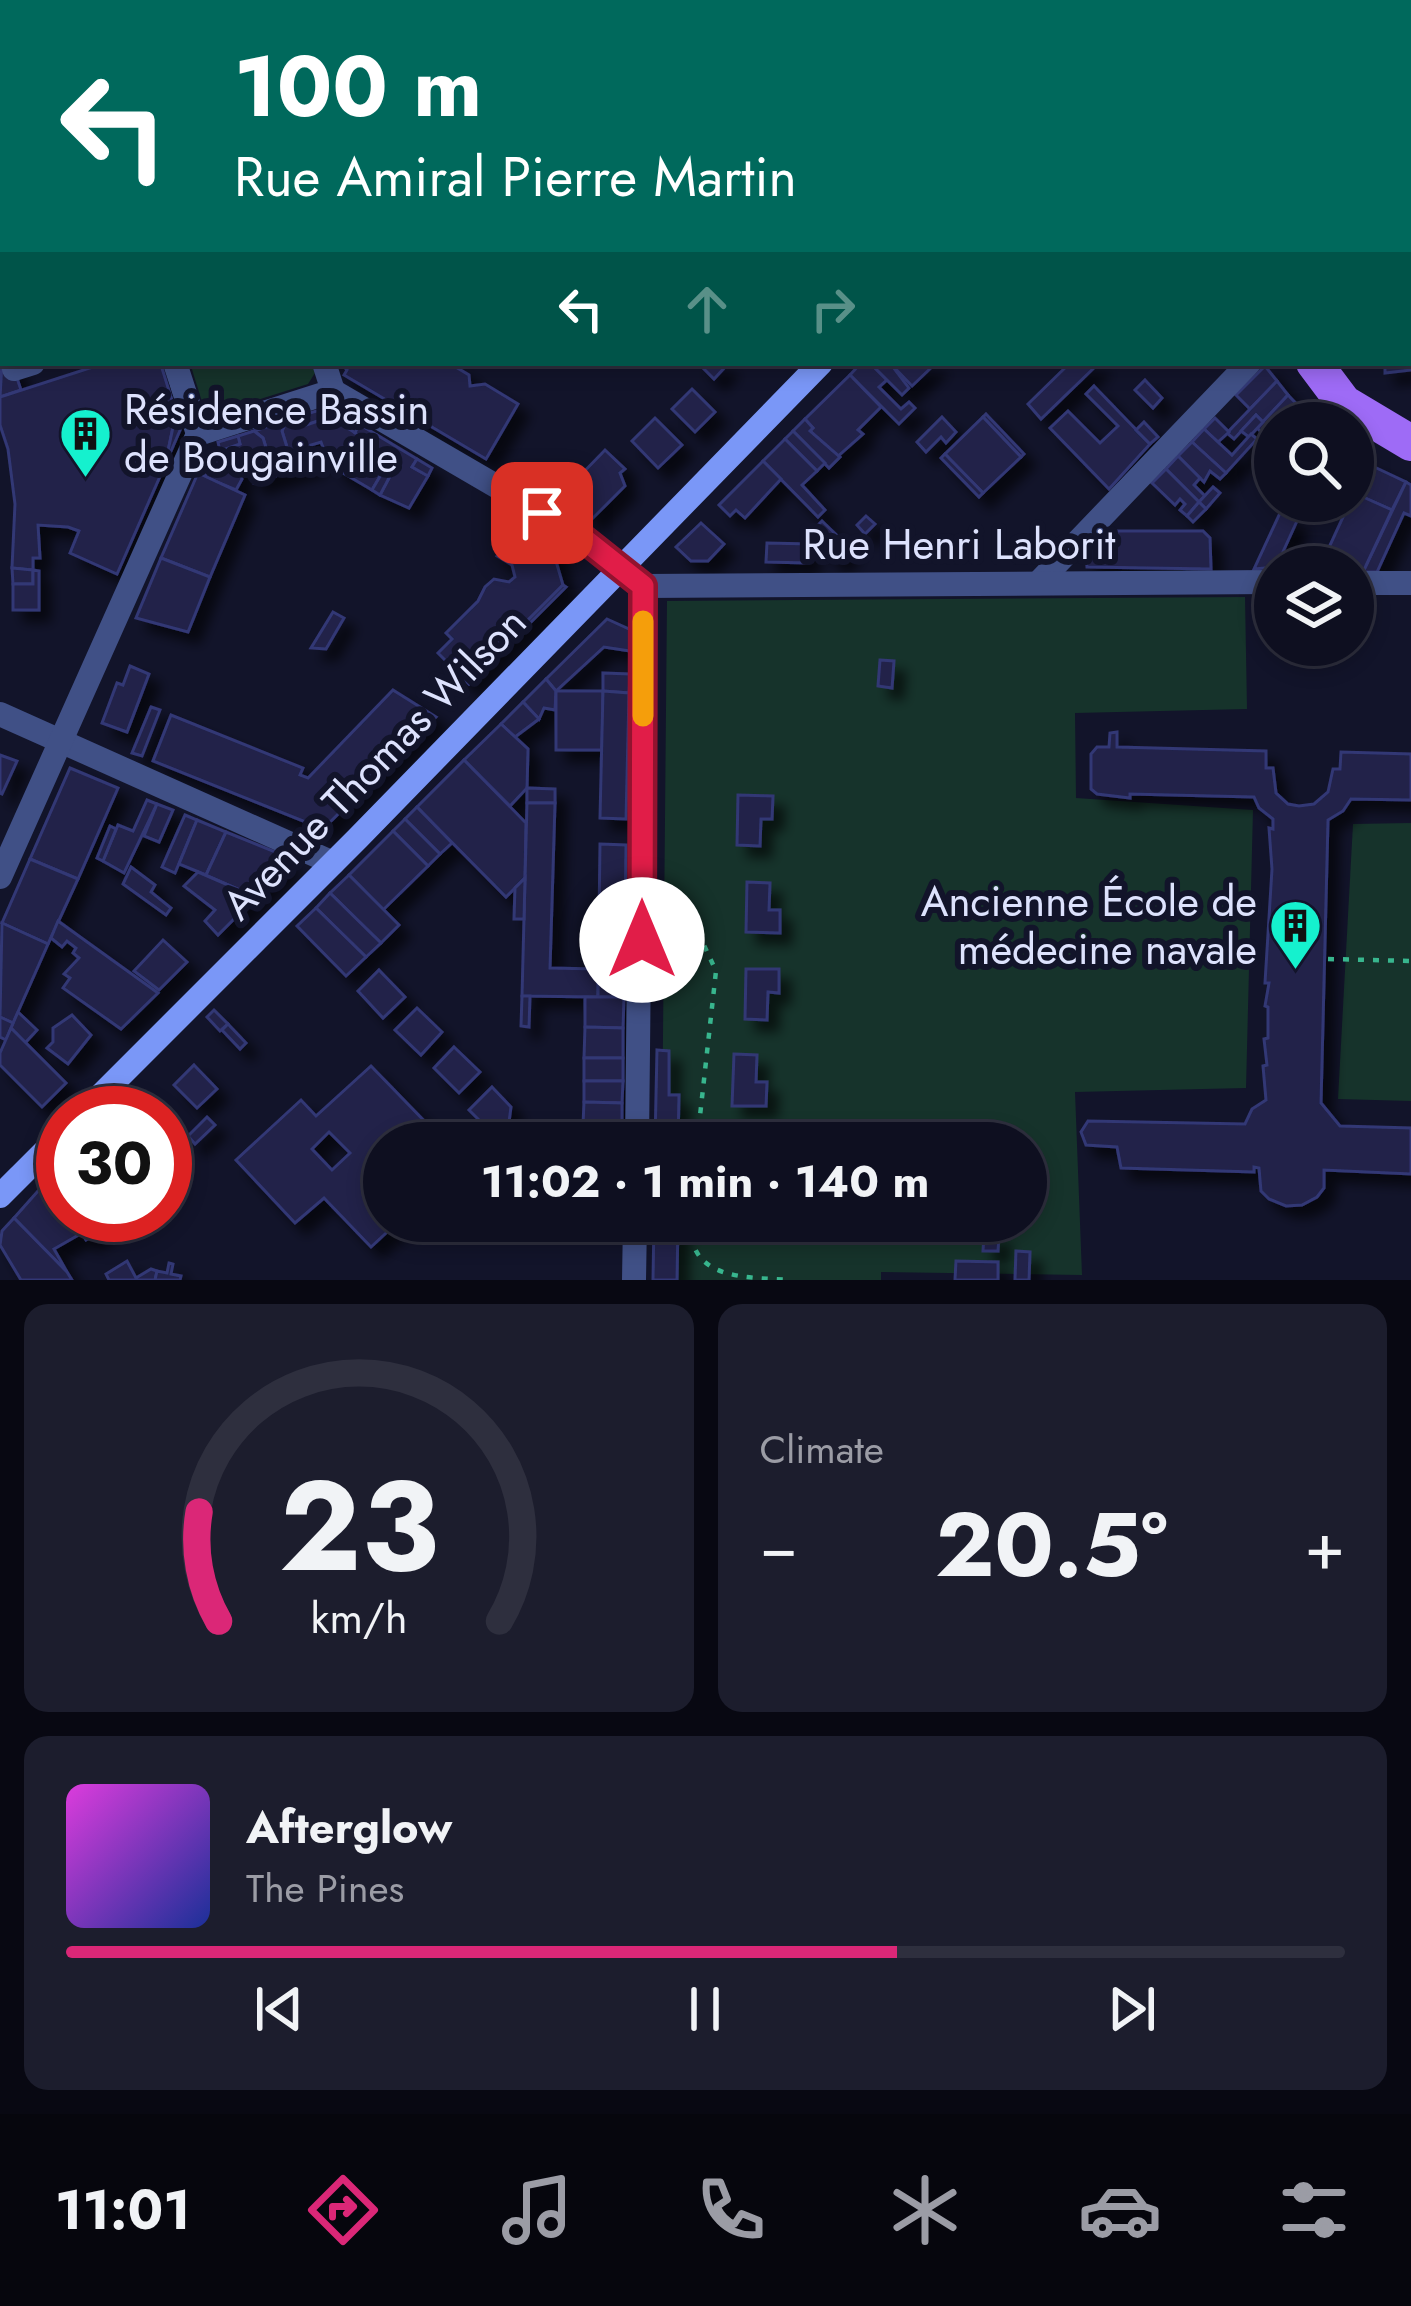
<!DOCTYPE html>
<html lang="en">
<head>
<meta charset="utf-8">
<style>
  :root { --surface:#0e0f20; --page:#1c1d2d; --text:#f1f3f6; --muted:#9b9ca5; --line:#2e2f3e; --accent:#db2777 }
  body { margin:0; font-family:Jost,sans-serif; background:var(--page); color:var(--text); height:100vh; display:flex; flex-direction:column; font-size:45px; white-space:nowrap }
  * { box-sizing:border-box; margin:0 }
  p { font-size:39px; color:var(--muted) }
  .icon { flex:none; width:66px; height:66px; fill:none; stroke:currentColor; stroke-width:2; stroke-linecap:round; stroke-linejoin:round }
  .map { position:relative; height:1280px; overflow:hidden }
  .panel { display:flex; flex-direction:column; gap:24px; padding:24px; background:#080812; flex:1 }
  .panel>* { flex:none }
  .guide { position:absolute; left:0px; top:0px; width:1413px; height:366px; box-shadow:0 6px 18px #0003,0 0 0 3px var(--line); background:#00695c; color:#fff; overflow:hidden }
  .controls { position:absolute; left:1254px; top:402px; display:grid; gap:24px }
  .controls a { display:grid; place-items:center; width:120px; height:120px; border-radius:50%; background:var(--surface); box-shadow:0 6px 18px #0003,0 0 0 3px var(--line); font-size:60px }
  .speed { position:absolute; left:36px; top:1086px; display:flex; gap:24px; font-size:60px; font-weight:700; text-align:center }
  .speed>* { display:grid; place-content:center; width:156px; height:156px; border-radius:50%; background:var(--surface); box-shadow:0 6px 18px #0003,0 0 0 3px var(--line); line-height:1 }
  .speed .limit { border:18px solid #d22; background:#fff; color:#111 }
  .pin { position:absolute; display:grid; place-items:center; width:102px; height:102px; color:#fff; margin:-51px; border-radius:24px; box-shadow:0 6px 18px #0006 }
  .me { position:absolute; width:132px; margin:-66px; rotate:0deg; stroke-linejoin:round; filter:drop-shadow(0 0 9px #0008) }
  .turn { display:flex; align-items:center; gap:42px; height:252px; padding:0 36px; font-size:54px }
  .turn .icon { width:156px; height:156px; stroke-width:2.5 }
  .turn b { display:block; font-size:84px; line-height:102px }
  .lanes { display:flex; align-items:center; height:114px; padding:0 36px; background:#0003; justify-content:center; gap:60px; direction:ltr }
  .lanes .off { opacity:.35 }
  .big { font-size:90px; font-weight:700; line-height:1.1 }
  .panel .widget { flex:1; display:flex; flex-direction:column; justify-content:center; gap:18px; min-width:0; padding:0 42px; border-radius:24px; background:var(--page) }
  .panel .dial { align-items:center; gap:0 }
  .dial svg { height:312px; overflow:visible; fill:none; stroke:var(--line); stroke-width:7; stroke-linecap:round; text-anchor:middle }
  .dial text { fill:var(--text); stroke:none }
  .song { display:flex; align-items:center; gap:36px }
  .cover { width:144px; height:144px; border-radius:18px; background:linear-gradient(135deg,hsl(300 70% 55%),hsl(230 70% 35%)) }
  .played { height:12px; border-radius:6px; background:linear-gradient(90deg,var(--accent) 65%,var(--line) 65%) }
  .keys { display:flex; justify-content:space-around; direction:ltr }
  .heat { display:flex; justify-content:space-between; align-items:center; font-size:66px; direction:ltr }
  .panel .tiles { flex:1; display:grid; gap:24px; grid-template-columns:1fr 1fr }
  .widget:last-child { grid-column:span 2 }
  .trip { position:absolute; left:363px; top:1122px; width:684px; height:120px; border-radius:60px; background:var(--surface); box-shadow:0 6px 18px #0003,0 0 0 3px var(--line); font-weight:700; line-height:120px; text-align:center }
  .dock { display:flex; height:192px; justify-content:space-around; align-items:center; background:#06060d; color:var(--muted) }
  .dock .icon { width:84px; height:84px }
  .dock .on { color:var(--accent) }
  .dock b { font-size:54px; color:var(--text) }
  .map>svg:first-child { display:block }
  .green { fill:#16332b }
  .water { fill:#0e3247 }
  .building { fill:#20224a; stroke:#333774; stroke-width:3; fill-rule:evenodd; filter:url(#shadow) }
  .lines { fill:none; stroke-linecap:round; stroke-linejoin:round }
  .path { stroke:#38b68e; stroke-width:4.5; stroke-dasharray:6 9; stroke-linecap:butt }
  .lane { stroke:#405086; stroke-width:12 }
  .street { stroke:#405086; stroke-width:24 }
  .secondary { stroke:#7a97f7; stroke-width:24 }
  .primary { stroke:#9e6bf6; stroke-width:36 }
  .route-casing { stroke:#92132f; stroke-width:30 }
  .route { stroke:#e11d48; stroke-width:21 }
  .slow { stroke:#f59e0b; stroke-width:21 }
  .labels { text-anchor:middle; stroke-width:12; stroke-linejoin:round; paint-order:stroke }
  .poi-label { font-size:42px; fill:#dde2fd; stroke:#12142a; text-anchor:start }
  .street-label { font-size:42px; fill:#dde2fd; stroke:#12142a }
</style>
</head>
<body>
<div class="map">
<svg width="1411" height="1280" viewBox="0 0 1411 1280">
  <defs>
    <filter id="shadow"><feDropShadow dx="11" dy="11" stdDeviation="6" flood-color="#0009"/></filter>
  </defs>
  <rect width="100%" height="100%" fill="#12142a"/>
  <!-- green -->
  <g class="green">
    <polygon points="837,0 1131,0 1133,2 841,3"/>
    <polygon points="190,363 312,363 315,373 308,384 212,414 203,405"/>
    <polygon points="1245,597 1247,709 1075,713 1076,798 1253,810 1246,1088 1075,1092 1082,1275 881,1272 881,1280 661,1280 662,1221 1026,1221 1026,1143 662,1143 667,601"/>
    <polygon points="1411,823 1411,1101 1338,1099 1353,824"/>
  </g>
  <!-- water -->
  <polygon class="water" points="0,0 479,0 480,3 3,3 3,183"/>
  <!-- building -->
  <g class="building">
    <polygon points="1410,317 1411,370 1385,373 1385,363 1410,363"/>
    <polygon points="3,346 3,363 12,363 21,390 0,397"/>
    <polygon points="105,363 161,365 176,413 165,465 117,574 70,553 79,531 68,527 38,525 40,558 33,558 33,570 12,568 15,504 8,449 0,425 0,397"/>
    <polygon points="340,363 449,363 469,375 470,386 485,384 518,404 486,459 344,375 347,370"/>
    <polygon points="698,363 724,363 726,366 714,379"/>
    <polygon points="861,363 870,363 887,380 879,387 901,409 909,402 915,408 899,424 850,375"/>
    <polygon points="870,363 890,363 909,388 902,395"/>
    <polygon points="890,363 936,363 912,386"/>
    <polygon points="1070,363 1099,363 1041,419 1028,404"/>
    <polygon points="1265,366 1277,381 1250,409 1236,395"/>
    <polygon points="850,375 881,407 858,430 863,434 837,457 810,431 813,428 805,419"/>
    <polygon points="1145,380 1162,398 1153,408 1135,390"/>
    <polygon points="1277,381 1288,395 1263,422 1256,415 1234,439 1227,433"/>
    <polygon points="1094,386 1150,444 1109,489 1050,428 1068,411 1100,443 1118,426 1086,394"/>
    <polygon points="692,389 715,412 695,432 672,409"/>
    <polygon points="1288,395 1310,418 1307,423 1275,423 1275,445 1257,428"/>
    <polygon points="323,409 326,419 306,425 303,415"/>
    <polygon points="176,413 181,428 165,465"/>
    <polygon points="986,414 1024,454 1021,457 983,417"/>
    <polygon points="303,415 306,425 330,417 373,444 377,435 417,459 412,467 428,476 409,508 380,495 389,478 382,473 372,490 333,467 336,463 325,453 321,442 311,445 316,463 294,470 282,431 287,420"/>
    <polygon points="1256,415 1263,422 1249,437 1241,431"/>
    <polygon points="942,417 956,432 946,443 941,437 926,452 917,442"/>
    <polygon points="983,417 1021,457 983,493 945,454"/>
    <polygon points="655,418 682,445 658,468 632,441"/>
    <polygon points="1215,418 1229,432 1218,442 1204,429"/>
    <polygon points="805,419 813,428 810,431 840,457 829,468 793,431"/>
    <polygon points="287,420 282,431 294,470 275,476 263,438 254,431"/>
    <polygon points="1144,422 1158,437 1150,444 1136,430"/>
    <polygon points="359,424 377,435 373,444 355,433"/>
    <polygon points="1204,429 1232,455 1251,434 1257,439 1226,473 1192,442"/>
    <polygon points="254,431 263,438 275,476 254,483 248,464 238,467 242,479 236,490 205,477 215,452 240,444 238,436"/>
    <polygon points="793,431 825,463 817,471 785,439"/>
    <polygon points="238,436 240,444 220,451 218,442"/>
    <polygon points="785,439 817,471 802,485 825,510 818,517 763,461"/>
    <polygon points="1192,442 1226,473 1220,479 1210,471 1204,482 1178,456"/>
    <polygon points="605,450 625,469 620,473 625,486 590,521 573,483"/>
    <polygon points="945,454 983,493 979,497 941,458"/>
    <polygon points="1178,456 1200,478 1194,485 1205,496 1199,502 1166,469"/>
    <polygon points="417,459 432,468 428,476 412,467"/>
    <polygon points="763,461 781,479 745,518 736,510 730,516 719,505"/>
    <polygon points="1368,464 1406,482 1392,510 1354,493"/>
    <polygon points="1353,465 1365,470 1353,496"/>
    <polygon points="1166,469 1199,502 1187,516 1180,510 1185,504 1180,499 1175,505 1152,483"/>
    <polygon points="198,473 245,495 210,577 161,558"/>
    <polygon points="382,473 389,478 380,495 372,490"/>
    <polygon points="1406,482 1411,485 1411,516 1404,513 1377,572 1363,572"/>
    <polygon points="1213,487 1220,493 1206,509 1199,502"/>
    <polygon points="1354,493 1392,510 1363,572 1353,571 1353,567 1320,567"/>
    <polygon points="1199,502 1206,509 1193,522 1187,516"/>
    <polygon points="1280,513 1297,521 1276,567 1254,569"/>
    <polygon points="866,516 875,524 865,534 857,525"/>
    <polygon points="519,519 559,542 553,551 563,585 469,684 438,653 452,639 446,633 478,601 485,587 494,579 509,582 515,577 512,565 497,556"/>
    <polygon points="822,521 850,548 837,562 809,534"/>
    <polygon points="701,523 724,544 708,561 691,561 676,547"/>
    <polygon points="1106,531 1203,531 1210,538 1211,569 1087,567 1086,552"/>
    <polygon points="767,543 809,544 808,563 766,562"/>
    <polygon points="161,558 210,577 188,632 136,618"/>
    <polygon points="12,568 33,570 33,584 13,584"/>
    <polygon points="33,570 39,571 39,610 13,610 13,584 33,584"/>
    <polygon points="563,585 566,587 513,640 519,629"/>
    <polygon points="333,612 344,618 326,649 311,648"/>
    <polygon points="607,619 631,630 630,651 604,647 556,691 546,679"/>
    <polygon points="880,660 894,661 892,688 878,686"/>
    <polygon points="130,666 149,674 127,732 102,723 117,683 123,685"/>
    <polygon points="603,673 630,674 629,693 603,691"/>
    <polygon points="546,679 556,691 555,710 544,708 539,719 523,702"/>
    <polygon points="393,690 436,717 323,829 153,761 171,715 303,768 300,775 308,778"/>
    <polygon points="556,691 603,691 602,750 556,750"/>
    <polygon points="603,691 629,693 626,819 600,818"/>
    <polygon points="523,702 539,719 515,737 501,724"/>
    <polygon points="151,707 160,710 142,756 132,753"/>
    <polygon points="501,724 528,749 527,788 510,806 464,760"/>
    <polygon points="1117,732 1117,747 1266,751 1266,768 1273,768 1276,793 1288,804 1299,806 1314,804 1328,792 1333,769 1340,769 1341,752 1411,754 1411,800 1351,799 1343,811 1328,820 1321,1103 1340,1126 1411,1128 1411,1174 1324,1170 1324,1188 1317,1197 1302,1205 1286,1206 1269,1199 1261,1191 1259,1168 1254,1167 1254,1172 1121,1168 1117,1147 1086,1145 1081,1132 1088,1121 1245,1124 1252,1109 1266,1100 1263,1066 1267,1065 1264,1039 1268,1038 1268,1007 1265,1006 1269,983 1265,983 1272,869 1269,828 1273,829 1273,819 1259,808 1254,797 1130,794 1130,798 1097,794 1091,789 1091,754 1097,747 1109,747 1110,733"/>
    <polygon points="0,755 17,761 2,794 0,793"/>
    <polygon points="464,760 526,823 525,878 506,897 417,807"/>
    <polygon points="70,768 118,788 78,879 30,859"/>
    <polygon points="527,788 555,789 555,803 527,803"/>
    <polygon points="738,795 773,796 772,819 761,819 760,846 737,845"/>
    <polygon points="147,800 157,804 124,873 103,861 118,825 133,831"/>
    <polygon points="527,803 555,803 550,968 598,969 598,997 522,996"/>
    <polygon points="157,804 173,810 159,842 144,836"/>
    <polygon points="417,807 452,843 440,854 405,819"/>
    <polygon points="185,815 197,820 175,873 162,867"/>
    <polygon points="405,819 440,854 428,866 393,831"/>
    <polygon points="197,820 226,832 206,875 179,864"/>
    <polygon points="110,826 116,829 103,861 97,858"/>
    <polygon points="393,831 428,866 383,910 349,875"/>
    <polygon points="226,832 278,853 288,864 256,897 206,875"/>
    <polygon points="600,844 626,845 624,997 598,997"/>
    <polygon points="30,859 78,879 48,944 2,923"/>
    <polygon points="131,867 155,885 151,892 171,908 166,915 123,884"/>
    <polygon points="198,872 256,897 218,935 205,921 215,910 184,886"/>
    <polygon points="349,875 399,925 381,943 330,893"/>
    <polygon points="525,878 524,919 514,919 515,888"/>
    <polygon points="747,882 770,883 769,910 780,910 780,933 746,932"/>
    <polygon points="330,893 381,943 366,957 316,908"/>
    <polygon points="316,908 366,957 346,976 297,926"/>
    <polygon points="58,921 158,993 121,1029 63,988 70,978 64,974 79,958 73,953 76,948 67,941 62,947 51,938"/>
    <polygon points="2,923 48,944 13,1023 0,1017"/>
    <polygon points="163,940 187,962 159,990 134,971"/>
    <polygon points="746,969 779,969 779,993 768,992 767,1020 745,1019"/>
    <polygon points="379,970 405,997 383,1018 358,991"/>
    <polygon points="522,996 530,996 529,1027 521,1026"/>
    <polygon points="585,997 624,997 623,1028 585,1027"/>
    <polygon points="417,1008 442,1032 421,1055 395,1030"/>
    <polygon points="214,1010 228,1024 220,1031 207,1017"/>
    <polygon points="18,1012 37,1030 25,1043 11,1028"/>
    <polygon points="72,1015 91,1035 68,1064 47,1048 53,1042 53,1028"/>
    <polygon points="0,1017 13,1023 6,1040 0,1037"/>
    <polygon points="228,1024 246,1043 240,1049 222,1030"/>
    <polygon points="585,1027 623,1028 623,1058 584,1058"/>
    <polygon points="11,1028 66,1083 42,1107 0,1065 0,1053"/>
    <polygon points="454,1047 480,1072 459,1093 434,1068"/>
    <polygon points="657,1050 669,1051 669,1095 679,1095 678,1143 655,1143"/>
    <polygon points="734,1054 757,1055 756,1082 767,1082 766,1106 732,1106"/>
    <rect x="584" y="1058" width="39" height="23"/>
    <polygon points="194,1065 217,1089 197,1108 174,1085"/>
    <path d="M371,1066l62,64 -14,13h-35v78h15l-28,26 -47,-49 -29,25 -59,-63 65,-60 15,16zM329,1132l21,21 -18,17 -20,-21z"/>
    <polygon points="584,1081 623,1081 622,1103 584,1102"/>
    <polygon points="492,1087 511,1107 509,1122 495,1136 469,1110"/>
    <polygon points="584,1102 622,1103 622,1126 583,1125"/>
    <polygon points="207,1117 215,1125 195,1144 188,1136"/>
    <polygon points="583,1125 622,1126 622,1143 583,1143"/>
    <polygon points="63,1163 63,1215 99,1215 107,1228 86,1240 82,1233 54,1249 67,1272 14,1218"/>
    <polygon points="14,1218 67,1272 72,1280 21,1280 0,1245 2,1231"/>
    <polygon points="654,1221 678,1221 677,1280 653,1280"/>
    <polygon points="984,1235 999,1235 998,1251 983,1251"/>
    <polygon points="1016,1251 1030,1252 1029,1280 1015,1280"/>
    <polygon points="127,1261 136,1278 151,1269 157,1271 155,1280 109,1280 106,1274"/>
    <polygon points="956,1261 998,1262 998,1280 955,1280"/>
    <polygon points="169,1263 173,1264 171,1274 181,1276 180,1280 155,1280 157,1271 167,1273"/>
  </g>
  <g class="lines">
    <!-- path -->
    <g class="path">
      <polyline points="78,0 78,3"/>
      <polyline points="204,0 205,3"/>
      <polyline points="309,0 310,3"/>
      <polyline points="409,0 409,3"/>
      <polyline points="494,0 495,3"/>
      <polyline points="910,0 921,3"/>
      <polyline points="1143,3 1146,0"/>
      <polyline points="0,152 3,162"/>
      <polyline points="0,232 3,241"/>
      <polyline points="0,298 3,297"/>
      <polyline points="661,941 703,943 716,971 697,1143"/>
      <polyline points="1328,959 1411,961"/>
      <path d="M691,1221c-4,59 53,56 99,59"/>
    </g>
    <!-- lane -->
    <polyline class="lane" points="1410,42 1411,41"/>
    <!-- street -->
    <g class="street">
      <polyline points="1338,0 1342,3"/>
      <polyline points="1410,62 1411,63"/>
      <polyline points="175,363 198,434 333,391 324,363"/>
      <polyline points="14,369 33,363"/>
      <polyline points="333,391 580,535 643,586 637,1143"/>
      <polyline points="1040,581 1249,363"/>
      <polyline points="1353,583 1411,583"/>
      <polyline points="643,586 1275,582"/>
      <polyline points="0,714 333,863"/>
      <polyline points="0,877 198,434"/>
      <polyline points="634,1280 635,1221"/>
    </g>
    <!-- secondary -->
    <g class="secondary">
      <polyline points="1181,3 1183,0"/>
      <polyline points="83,1113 358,838 821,363"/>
      <polyline points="0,1196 63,1133"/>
    </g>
    <!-- primary -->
    <g class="primary">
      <polyline points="782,0 787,3"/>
      <polyline points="1314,363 1344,403 1411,443"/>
    </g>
  </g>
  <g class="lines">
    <defs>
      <polyline id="route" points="542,513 580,536 643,586 642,940"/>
    </defs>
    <!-- route casing -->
    <use href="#route" class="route-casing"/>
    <!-- route -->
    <use href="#route" class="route"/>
    <!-- slow -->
    <polyline class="slow" points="643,716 643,621"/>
  </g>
  <!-- icons -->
  <defs>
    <symbol id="building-pin" viewBox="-11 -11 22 30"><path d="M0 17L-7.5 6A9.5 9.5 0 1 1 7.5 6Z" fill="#15f1ce" stroke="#12142a"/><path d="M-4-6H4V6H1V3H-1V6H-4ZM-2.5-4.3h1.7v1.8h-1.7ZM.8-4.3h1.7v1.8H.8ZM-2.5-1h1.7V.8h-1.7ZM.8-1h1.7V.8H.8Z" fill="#111"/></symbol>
  </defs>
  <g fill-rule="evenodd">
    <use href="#building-pin" x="56" y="404" width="59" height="81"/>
    <use href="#building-pin" x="1266" y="896" width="59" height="81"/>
  </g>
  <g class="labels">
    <!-- poi labels -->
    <g class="poi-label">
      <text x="124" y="424">Résidence Bassin<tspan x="124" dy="48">de Bougainville</tspan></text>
      <text x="1257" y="916" text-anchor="end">Ancienne École de<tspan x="1257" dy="48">médecine navale</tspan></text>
    </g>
    <!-- street labels -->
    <g class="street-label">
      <text x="959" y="559">Rue Henri Laborit</text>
      <text transform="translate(374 763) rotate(-46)" y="15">Avenue Thomas Wilson</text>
    </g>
  </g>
</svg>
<div class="controls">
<a><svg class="icon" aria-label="search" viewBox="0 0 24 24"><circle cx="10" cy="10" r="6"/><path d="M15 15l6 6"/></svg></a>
<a><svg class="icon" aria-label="layers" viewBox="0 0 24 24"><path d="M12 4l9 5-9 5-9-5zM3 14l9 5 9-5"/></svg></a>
</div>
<div class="speed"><div class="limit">30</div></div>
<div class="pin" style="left:542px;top:513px;background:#d93025"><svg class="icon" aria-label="arrive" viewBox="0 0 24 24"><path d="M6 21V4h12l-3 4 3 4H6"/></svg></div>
<svg class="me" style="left:642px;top:940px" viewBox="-20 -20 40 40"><circle r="19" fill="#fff"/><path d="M0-13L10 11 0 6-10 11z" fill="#e11d48"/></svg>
<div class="trip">11:02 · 1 min · 140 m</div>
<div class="guide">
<div class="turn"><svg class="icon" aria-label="left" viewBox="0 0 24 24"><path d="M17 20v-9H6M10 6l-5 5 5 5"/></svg><div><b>100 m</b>Rue Amiral Pierre Martin</div></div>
<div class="lanes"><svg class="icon" aria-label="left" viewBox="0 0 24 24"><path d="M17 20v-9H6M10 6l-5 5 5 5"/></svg><svg class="icon off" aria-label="ahead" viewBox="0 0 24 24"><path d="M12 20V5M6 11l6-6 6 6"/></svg><svg class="icon off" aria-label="right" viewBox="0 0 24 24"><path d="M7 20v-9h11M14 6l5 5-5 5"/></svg></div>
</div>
</div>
<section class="panel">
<div class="tiles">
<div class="widget dial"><svg viewBox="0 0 100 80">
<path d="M14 69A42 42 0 1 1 86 69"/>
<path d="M14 69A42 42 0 0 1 9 41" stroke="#db2777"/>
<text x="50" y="56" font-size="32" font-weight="700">23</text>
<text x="50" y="72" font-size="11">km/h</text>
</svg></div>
<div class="widget"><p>Climate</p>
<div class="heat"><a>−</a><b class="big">20.5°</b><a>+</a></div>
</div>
<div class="widget">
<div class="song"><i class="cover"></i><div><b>Afterglow</b><p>The Pines</p></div></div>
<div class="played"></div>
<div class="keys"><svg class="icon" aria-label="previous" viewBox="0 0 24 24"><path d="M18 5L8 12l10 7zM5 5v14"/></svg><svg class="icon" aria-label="pause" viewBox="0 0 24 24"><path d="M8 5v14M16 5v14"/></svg><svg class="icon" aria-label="next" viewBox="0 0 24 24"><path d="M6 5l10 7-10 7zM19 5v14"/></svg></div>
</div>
</div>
</section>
<nav class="dock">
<b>11:01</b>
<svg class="icon on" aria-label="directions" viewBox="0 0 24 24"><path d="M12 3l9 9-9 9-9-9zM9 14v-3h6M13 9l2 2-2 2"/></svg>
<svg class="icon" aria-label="music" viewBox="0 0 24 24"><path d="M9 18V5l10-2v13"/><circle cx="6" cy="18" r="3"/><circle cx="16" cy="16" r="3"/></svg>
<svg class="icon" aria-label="phone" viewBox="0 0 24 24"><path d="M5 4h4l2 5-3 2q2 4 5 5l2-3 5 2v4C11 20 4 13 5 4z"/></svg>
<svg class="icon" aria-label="climate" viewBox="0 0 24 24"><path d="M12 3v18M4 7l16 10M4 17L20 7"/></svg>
<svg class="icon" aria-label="car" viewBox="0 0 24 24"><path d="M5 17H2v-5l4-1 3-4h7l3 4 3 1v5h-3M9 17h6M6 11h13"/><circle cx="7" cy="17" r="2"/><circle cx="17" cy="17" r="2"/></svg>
<svg class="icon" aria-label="filters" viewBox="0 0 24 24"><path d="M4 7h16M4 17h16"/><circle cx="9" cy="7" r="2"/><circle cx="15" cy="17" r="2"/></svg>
</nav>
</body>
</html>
